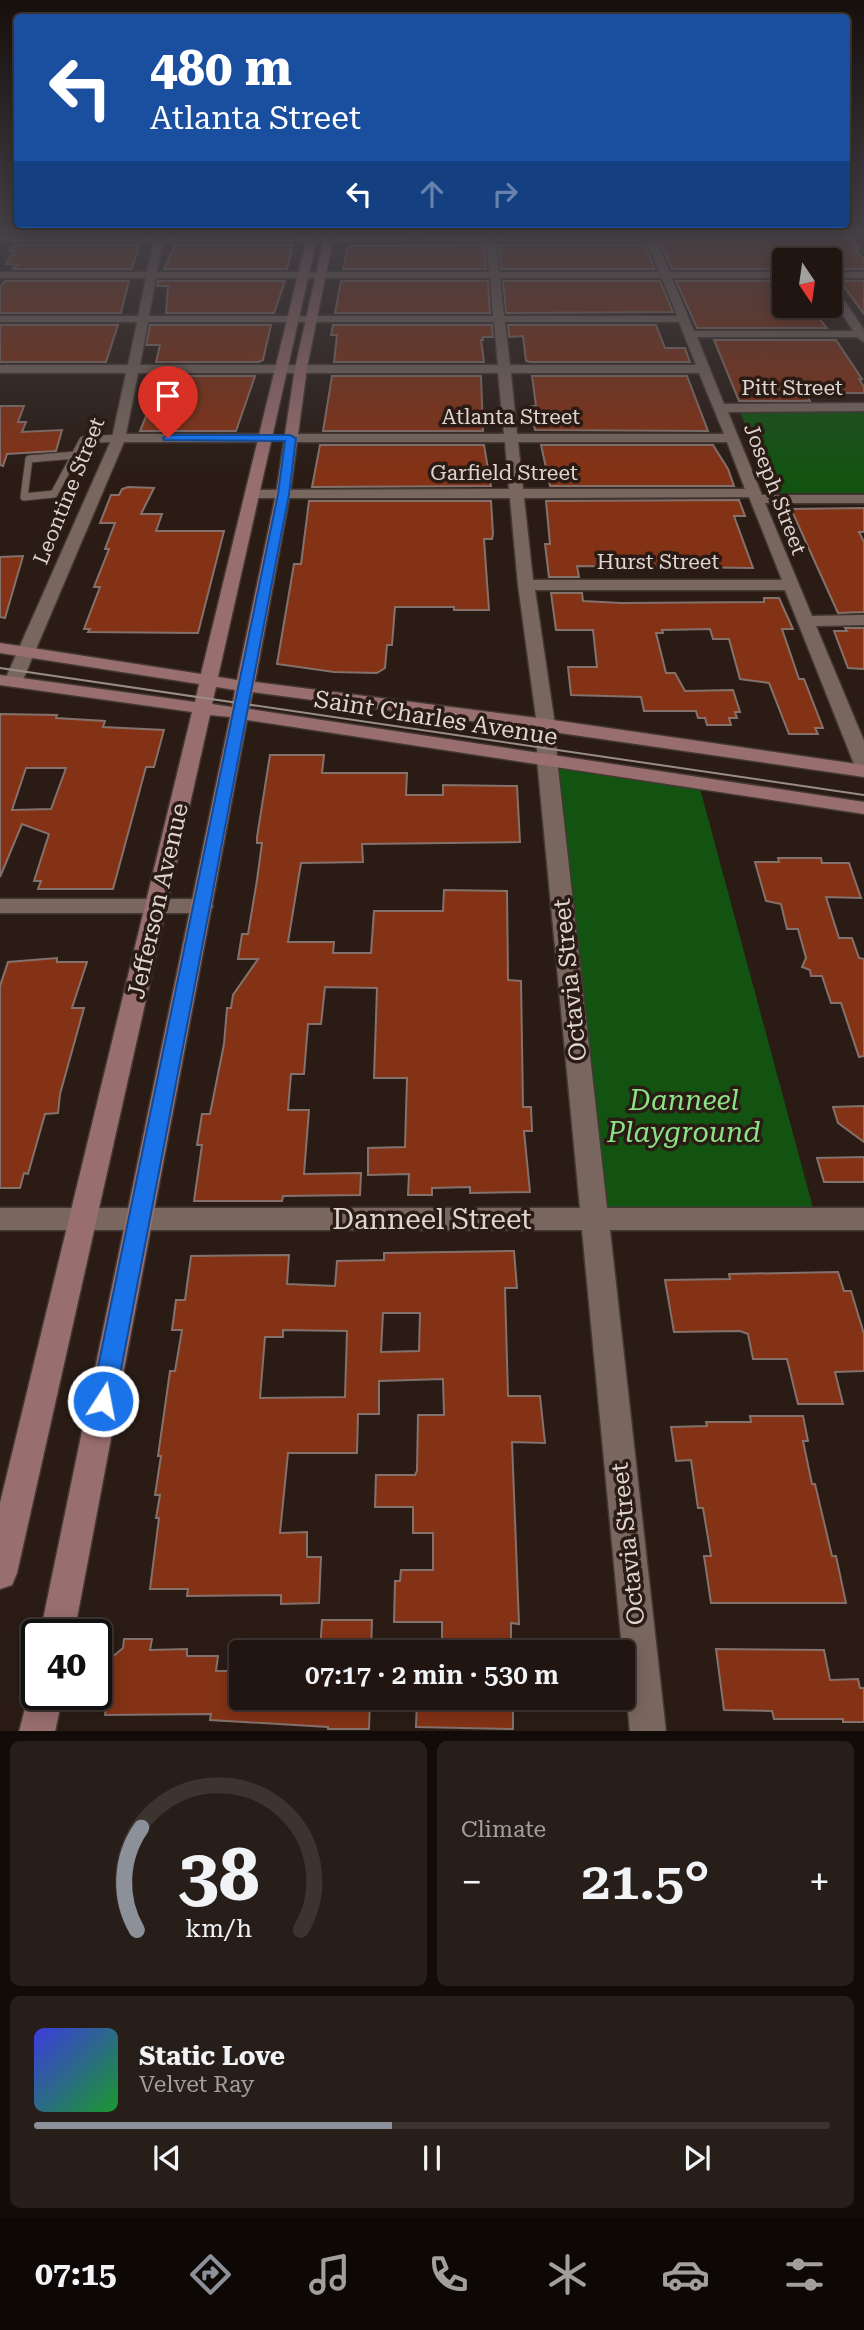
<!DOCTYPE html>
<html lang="en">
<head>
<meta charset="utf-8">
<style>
  :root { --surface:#201510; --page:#281e19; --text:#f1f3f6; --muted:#a29f9f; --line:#3d3430; --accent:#8c9099 }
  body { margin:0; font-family:"Roboto Serif",serif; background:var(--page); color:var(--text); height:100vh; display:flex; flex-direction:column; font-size:26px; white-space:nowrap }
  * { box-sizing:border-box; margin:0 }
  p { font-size:23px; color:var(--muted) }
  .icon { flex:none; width:38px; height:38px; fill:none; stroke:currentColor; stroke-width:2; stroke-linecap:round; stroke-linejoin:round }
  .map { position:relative; height:1731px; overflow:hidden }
  .sheet { display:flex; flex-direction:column; gap:10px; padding:10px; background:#120c09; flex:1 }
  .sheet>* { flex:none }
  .top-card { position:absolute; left:14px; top:14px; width:836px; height:214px; border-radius:7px; box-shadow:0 4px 18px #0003,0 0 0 2px var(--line); background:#1a4fa0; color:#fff; overflow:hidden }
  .needle { width:46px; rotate:167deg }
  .tools { position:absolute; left:772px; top:248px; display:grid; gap:14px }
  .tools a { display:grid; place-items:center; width:70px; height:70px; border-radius:7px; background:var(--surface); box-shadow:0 4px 18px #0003,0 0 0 2px var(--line); font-size:35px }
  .speed { position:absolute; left:21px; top:1619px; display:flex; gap:14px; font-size:35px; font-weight:700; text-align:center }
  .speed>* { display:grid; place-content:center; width:91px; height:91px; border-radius:50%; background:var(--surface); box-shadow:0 4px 18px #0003,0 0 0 2px var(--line); line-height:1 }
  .speed .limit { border:4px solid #111; border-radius:10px; background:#fff; color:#111 }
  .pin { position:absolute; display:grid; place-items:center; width:60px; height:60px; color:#fff; margin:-72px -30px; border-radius:50% 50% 50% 0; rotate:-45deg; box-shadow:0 0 7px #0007 }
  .pin .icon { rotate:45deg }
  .me { position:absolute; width:77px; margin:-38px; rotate:11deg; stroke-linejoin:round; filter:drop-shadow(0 0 5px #0008) }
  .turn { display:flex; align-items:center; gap:24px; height:147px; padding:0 21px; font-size:32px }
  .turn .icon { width:91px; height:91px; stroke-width:2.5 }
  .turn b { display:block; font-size:49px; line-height:60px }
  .lanes { display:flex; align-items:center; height:66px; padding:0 21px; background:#0003; justify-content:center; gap:35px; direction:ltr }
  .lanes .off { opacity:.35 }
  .big { font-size:52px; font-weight:600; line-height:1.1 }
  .sheet .widget { flex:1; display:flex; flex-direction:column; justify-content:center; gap:10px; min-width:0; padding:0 24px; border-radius:10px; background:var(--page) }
  .sheet .dial { align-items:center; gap:0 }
  .dial svg { height:182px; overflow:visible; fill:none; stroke:var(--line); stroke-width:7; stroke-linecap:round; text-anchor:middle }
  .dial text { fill:var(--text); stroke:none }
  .song { display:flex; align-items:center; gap:21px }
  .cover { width:84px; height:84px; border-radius:10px; background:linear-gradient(135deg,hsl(240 70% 55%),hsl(130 70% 35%)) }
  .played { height:7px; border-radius:4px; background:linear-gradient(90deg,var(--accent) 45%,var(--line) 45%) }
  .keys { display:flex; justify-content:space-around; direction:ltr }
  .heat { display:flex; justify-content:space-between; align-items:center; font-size:38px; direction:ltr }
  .sheet .tiles { flex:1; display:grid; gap:10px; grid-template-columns:1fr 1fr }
  .widget:last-child { grid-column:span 2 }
  .trip { position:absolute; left:229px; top:1640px; width:406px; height:70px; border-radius:7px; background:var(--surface); box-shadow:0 4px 18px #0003,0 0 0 2px var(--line); font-weight:600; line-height:70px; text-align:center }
  .tab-bar { display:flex; height:112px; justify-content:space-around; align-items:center; background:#0d0806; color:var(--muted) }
  .tab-bar .icon { width:49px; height:49px }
  .tab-bar .current { color:var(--accent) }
  .tab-bar b { font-size:32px; color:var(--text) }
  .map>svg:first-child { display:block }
  .green { fill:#135312 }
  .building { fill:#843215; stroke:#85716b; stroke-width:2; fill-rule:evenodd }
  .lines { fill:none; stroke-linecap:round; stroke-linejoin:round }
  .lane-far1-casing { stroke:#433834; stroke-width:7 }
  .lane-casing { stroke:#433834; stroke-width:9 }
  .street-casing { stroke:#433834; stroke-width:3 }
  .secondary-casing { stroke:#433834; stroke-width:3 }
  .lane-far1 { stroke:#79675f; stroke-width:5 }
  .lane { stroke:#79675f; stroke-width:7 }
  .street { fill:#79675f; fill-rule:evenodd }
  .secondary { fill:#986e6e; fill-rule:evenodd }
  .tram { stroke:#988d87; stroke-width:2 }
  .route { fill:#1a73e8; stroke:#114b97; stroke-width:2 }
  .labels { text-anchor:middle; stroke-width:7; stroke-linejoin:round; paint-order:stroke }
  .far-street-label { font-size:21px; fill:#dfd5d0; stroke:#2a1c15 }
  .street-label { font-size:24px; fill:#dfd5d0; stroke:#2a1c15 }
  .near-park-label { font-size:28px; font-style:italic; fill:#8ce286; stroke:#2a1c15 }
  .near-street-label { font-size:28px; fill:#dfd5d0; stroke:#2a1c15 }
</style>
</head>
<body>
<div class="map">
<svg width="864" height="1732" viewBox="0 0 864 1732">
  <rect width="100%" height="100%" fill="#2a1c15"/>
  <!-- green -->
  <g class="green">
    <polygon points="740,412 864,412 864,493 773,493"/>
    <polygon points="547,759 698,781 816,1219 594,1219"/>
  </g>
  <!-- building -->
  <g class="building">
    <polygon points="46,229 93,229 143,230 142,233 23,233 25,231"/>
    <polygon points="182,229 294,229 292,233 180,233"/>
    <polygon points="502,229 641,229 642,233 503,233"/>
    <polygon points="654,229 843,229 860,248 854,248 864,259 864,269 832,269 830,261 773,261 779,269 672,269"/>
    <polygon points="14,245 139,245 132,269 13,269 17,265 6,264 14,251 9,251"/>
    <polygon points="175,245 293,245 287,269 164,269"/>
    <polygon points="465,245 484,245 486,269 343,269 348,246"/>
    <polygon points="499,245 645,245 655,269 501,269"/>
    <polygon points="5,281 129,281 121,313 0,313 0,287"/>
    <polygon points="341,281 488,281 490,313 335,313"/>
    <polygon points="503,281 660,281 673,312 506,313"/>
    <polygon points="676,281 784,281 784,306 809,306 827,328 697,328"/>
    <polygon points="840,281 864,281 864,314"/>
    <polygon points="158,282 158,281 285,281 274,313 166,313 168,286 157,286"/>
    <polygon points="0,325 118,325 106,362 0,362"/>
    <polygon points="150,325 271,325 263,360 259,362 156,362 160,345 146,345"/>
    <polygon points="333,325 492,325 493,337 483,337 483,340 481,340 484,362 334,362 337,335 331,335"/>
    <polygon points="508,325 656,325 665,348 685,348 690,362 530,362 526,361 523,336 509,337"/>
    <polygon points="714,340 836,340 862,379 859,379 864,387 864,393 805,393 810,401 739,401"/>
    <polygon points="153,376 255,376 236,431 140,431 156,392 149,392"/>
    <polygon points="332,376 481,376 483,431 323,431"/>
    <polygon points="532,376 687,376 708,431 535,430 531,406 536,406"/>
    <polygon points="0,406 24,406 18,422 26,422 22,432 62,430 56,451 7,454 3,466 0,465"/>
    <polygon points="320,445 484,445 491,486 312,487"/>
    <polygon points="541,445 713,445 728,469 734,486 550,486"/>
    <polygon points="128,487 154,488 141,514 162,514 156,531 224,531 198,633 88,632 90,629 84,629 100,587 94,587 109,549 105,549 115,523 100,523 111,495 119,495 122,489"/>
    <polygon points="739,500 745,516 734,516 753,568 577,566 579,577 549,577 545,544 550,544 546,501"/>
    <polygon points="309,501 491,501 493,534 492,539 484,539 489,610 454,610 454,607 395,607 392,645 387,645 385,668 377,673 334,672 277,664 294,564 301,564"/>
    <polygon points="864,508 864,532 859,532 864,542 864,612 838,613 791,509"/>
    <polygon points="23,556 5,618 0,617 0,557"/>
    <polygon points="551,593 582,593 583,601 621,603 764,602 764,598 779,598 793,629 782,629 799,679 804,679 823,728 815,728 818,734 789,734 769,683 740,679 729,639 713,639 710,629 662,630 663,633 656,633 666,673 675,673 685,691 733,690 740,712 735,712 737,718 729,718 731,725 707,725 705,718 698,718 696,711 644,711 641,697 571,695 568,667 597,667 593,630 556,630"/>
    <polygon points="845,628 864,628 864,669 848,668 834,631 847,631"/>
    <path d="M0,714l57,1 -1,3 49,3 -2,6 61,3 -10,37h-8l-33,122h-75l3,-8h-7l15,-47 -27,-10 -22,53zM26,768h40l-15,41 -39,1z"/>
    <polygon points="270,755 324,755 322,773 407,773 406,795 443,795 443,785 517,786 520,842 362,844 363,862 301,863 288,942 334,942 333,953 371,953 374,911 443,911 444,890 507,891 508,980 521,981 523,1107 531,1107 532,1131 524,1131 530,1192 470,1193 470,1187 432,1188 432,1195 408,1195 409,1174 368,1175 368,1148 405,1147 407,1078 374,1078 377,988 325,987 321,1024 308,1024 304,1074 291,1074 288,1110 309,1110 304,1174 361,1173 360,1195 283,1196 282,1201 194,1201 202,1145 197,1145 202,1114 210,1114 224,1044 227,1008 231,1008 233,995 258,959 238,959 242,934 248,934 257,880 262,843 257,843 257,837"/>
    <polygon points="778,858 821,858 822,863 849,863 861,898 826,897 839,938 852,938 859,958 864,959 864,1056 859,1057 841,1003 831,1003 822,976 811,976 810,970 802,967 806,958 798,929 787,929 781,904 766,901 755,862 779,862"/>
    <polygon points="57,958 57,962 87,962 72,1008 84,1008 60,1094 58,1113 45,1114 28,1174 24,1173 20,1188 0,1188 0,986 8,962"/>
    <polygon points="864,1106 864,1142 838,1123 833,1107"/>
    <polygon points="864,1157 864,1182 824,1182 817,1158"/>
    <path d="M514,1251l3,37h-12l3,108h32l5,47 -33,-1 7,182 -8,-1v29h-69v-30h-48l1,-41h5l1,-11h32v-37h-20v-26h-38l1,-32h39l2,-4 1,-56h26l-1,-36 -64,2v33h-21l-1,39h-69l-8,80 27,-1v25h14l-2,46 -38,1v-9l-94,1 1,-7h-38l9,-71h-3l4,-23h-5l6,-39h-3l12,-85h5l7,-41h-10l4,-30h9l6,-44 98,-1 -2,29 48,2 2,-25 47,-1v-7zM383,1313h37l-1,38 -38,1zM283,1330l64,1 -2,66 -85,1 5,-61h18z"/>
    <polygon points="838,1272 844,1291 851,1291 864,1334 864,1371 835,1372 843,1404 798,1404 787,1359 753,1359 748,1334 740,1331 674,1332 665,1280 730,1279 729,1274"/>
    <polygon points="750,1416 803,1416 808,1441 803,1441 812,1484 815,1484 832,1556 836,1556 846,1603 711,1603 704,1556 711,1556 703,1508 698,1508 691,1460 676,1461 671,1427 707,1426 706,1422 751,1422"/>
    <polygon points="322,1620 372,1620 371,1652 320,1652"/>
    <polygon points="124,1639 152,1639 150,1650 187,1649 187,1656 218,1656 216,1671 236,1671 233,1698 370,1698 369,1729 328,1729 328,1727 210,1720 211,1714 105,1715 110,1683 103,1676 105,1663 123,1648"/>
    <polygon points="716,1649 824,1650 830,1680 858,1679 860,1688 864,1688 864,1722 843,1722 843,1719 774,1719 772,1711 724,1710"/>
    <polygon points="417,1698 513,1698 513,1729 416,1727"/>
  </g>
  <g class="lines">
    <defs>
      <polyline id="lane-far1" points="410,239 410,235 425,229"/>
      <g id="lane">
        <polygon points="75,455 54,494 24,497 29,459"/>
        <polyline points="75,455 83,440 119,438"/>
      </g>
      <g id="street">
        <path d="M157,229h8l-1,7h322v-7h8l2,7h149l-2,-7h8l19,43h114v6h-112l22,53h159l-23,-37v-10l4,1 30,45v12l-7,-5h-160l27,67 140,-1v8l-136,1 34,83h102v8h-99l47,113 52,-1v10l-48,1 48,115v29l-10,-6 -69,-174h-250l20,135 2,34 50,449h257v22h-254l56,502h-36l-48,-502h-582v-22h580l-43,-449v-34l-19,-140 -8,-87h-256l-7,-4 7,-4 255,-1 -4,-47h-215l-7,-4 7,-4h214l-6,-61h-360l-12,61h141l7,4 -7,4h-143l-102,240 -9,5 -9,-5 108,-244 14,-65h-126v-8h128l9,-43h-137v-6h138l8,-38h-146v-6h147l7,-30h-154v-6h155zM163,242h323l3,30h-332zM496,242h151l12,30h-160zM156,278h334l3,38h-344zM500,278h162l15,38h-173zM148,322h346l4,43h-358zM505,322h174l17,43h-186zM511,373h188l25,61h-207zM518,442h209l18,47h-222zM749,497l33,83h-249l-9,-82z"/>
        <rect x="830" y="272" width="34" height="6"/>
        <polygon points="0,899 202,899 210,901 213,906 210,911 202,913 0,913"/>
      </g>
      <g id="secondary">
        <path d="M309,229h10l-101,448 19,3 39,-186 19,-126 31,-139h9l-28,139 -17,126 -35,188 291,37 318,46v12l-318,-46 -293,-39 -4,17 615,93v12l-617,-94 -173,914h-34l190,-917 -20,-2 -193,858 -5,12 -12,4v-86l192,-791 -192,-27v-10l195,27 4,-18 -199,-31v-10l201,31zM216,687l19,3 -3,17 -20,-3z"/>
        <polygon points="37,1679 37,1694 63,1694 55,1732 19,1732 32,1681"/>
      </g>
    </defs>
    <!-- lane-far1 casing -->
    <use href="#lane-far1" class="lane-far1-casing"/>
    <!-- lane casing -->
    <use href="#lane" class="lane-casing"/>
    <!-- street casing -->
    <use href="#street" class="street-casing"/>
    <!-- secondary casing -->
    <use href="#secondary" class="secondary-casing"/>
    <!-- lane-far1 -->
    <use href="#lane-far1" class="lane-far1"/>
    <!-- lane -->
    <use href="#lane" class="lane"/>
    <!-- street -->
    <use href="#street" class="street"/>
    <!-- secondary -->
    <use href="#secondary" class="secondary"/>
    <!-- tram -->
    <polyline class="tram" points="0,668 864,795"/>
  </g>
  <!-- sky -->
  <linearGradient id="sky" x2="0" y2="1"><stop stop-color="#170f0c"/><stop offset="0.49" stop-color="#444046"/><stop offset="1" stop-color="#444046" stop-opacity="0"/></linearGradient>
  <rect width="864" height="471" fill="url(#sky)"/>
  <!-- route -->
  <polygon class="route" points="168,435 290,435 296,438 289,494 115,1401 111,1408 103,1411 95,1408 91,1401 278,494 285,441 164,440 163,438"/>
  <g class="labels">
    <!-- far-street labels -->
    <g class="far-street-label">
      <text x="792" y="395">Pitt Street</text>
      <text x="511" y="424">Atlanta Street</text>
      <text x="504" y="480">Garfield Street</text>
      <text transform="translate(775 489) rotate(69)" y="7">Joseph Street</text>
      <text transform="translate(69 491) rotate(-68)" y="7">Leontine Street</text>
      <text x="658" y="569">Hurst Street</text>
    </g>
    <!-- street labels -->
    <g class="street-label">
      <text transform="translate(436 718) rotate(9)" y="8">Saint Charles Avenue</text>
      <text transform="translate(158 901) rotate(-77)" y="8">Jefferson Avenue</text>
      <text transform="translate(570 980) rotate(-96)" y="8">Octavia Street</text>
      <text transform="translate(628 1544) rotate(-96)" y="8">Octavia Street</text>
    </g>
    <!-- near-park labels -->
    <g class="near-park-label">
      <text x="684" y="1110">Danneel<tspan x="684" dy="32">Playground</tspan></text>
    </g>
    <!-- near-street labels -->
    <g class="near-street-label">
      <text x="432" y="1229">Danneel Street</text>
    </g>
  </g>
</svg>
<div class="tools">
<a><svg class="needle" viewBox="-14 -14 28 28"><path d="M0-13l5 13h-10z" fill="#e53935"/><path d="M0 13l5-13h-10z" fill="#a29f9f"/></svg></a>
</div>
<div class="speed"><div class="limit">40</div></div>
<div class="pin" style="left:168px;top:438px;background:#d93025"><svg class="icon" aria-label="arrive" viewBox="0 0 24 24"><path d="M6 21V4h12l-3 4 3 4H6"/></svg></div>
<svg class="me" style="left:103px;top:1401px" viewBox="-20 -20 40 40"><circle r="17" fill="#1a73e8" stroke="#fff" stroke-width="3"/><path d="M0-11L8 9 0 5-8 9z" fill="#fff"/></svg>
<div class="trip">07:17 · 2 min · 530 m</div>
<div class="top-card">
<div class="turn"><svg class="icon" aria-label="left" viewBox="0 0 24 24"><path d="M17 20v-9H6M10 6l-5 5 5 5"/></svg><div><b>480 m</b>Atlanta Street</div></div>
<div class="lanes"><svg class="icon" aria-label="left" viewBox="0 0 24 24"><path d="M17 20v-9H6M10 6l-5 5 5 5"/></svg><svg class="icon off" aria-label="ahead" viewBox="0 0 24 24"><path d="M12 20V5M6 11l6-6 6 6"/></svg><svg class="icon off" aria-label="right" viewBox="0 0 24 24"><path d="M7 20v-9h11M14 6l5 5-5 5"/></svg></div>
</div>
</div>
<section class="sheet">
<div class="tiles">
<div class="widget dial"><svg viewBox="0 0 100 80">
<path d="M14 69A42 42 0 1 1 86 69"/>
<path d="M14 69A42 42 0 0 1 16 24" stroke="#8c9099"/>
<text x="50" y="56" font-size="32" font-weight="700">38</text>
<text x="50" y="72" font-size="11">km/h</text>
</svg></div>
<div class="widget"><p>Climate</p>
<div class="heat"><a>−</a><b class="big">21.5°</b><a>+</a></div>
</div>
<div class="widget">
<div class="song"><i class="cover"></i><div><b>Static Love</b><p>Velvet Ray</p></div></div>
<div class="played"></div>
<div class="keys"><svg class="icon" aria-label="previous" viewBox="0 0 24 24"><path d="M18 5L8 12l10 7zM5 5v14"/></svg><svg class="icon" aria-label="pause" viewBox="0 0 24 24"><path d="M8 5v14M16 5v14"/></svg><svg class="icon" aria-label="next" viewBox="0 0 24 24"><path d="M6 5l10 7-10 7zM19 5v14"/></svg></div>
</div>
</div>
</section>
<nav class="tab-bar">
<b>07:15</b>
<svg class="icon current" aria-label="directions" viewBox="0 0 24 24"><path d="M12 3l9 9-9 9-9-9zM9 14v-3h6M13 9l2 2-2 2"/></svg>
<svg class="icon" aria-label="music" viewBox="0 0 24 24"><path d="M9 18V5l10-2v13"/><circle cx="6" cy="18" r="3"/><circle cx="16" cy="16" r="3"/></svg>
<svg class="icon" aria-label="phone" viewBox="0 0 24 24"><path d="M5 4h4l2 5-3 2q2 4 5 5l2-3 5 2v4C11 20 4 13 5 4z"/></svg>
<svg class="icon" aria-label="climate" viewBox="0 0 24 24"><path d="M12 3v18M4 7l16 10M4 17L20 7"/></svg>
<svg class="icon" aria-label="car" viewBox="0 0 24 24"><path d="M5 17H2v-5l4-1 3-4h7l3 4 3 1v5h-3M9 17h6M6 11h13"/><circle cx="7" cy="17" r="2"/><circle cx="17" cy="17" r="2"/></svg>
<svg class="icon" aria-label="filters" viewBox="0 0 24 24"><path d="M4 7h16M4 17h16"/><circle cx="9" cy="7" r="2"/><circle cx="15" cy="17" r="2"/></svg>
</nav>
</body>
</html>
